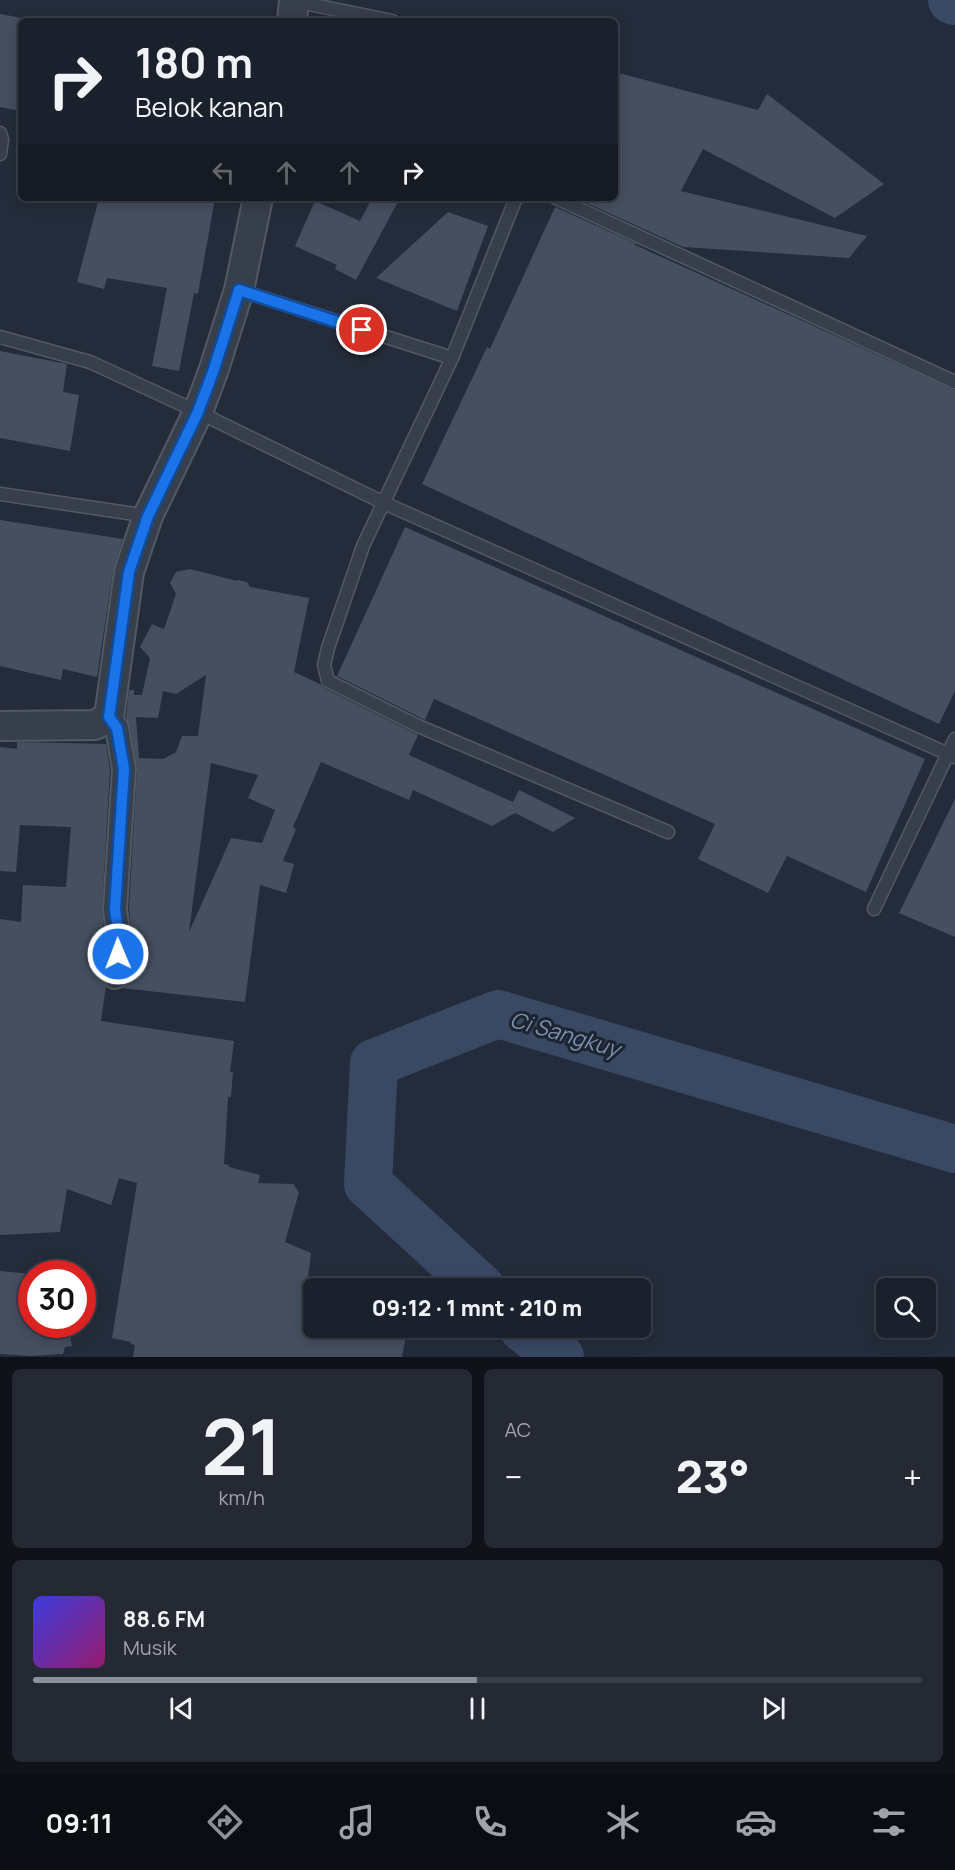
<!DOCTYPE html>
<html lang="id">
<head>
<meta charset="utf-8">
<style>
  :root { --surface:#1b212c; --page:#242934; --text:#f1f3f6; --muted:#a0a3a9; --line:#393e48; --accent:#8c9099 }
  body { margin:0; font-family:Manrope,sans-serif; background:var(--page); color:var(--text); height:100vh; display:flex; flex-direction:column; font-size:22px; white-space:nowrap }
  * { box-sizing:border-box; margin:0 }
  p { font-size:20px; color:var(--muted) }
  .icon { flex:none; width:33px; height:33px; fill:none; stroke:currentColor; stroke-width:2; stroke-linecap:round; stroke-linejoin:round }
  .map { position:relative; height:1357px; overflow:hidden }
  .sheet { display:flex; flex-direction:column; gap:12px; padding:12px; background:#0f1218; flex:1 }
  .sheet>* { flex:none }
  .guide { position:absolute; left:18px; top:18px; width:600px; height:183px; border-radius:9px; box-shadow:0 3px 15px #0003,0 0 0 2px var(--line); background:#1b212c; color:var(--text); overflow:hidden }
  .buttons { position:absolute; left:876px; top:1278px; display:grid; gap:12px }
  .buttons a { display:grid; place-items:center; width:60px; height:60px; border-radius:9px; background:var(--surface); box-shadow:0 3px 15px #0003,0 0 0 2px var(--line); font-size:30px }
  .speed { position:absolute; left:18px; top:1260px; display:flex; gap:12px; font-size:30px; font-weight:700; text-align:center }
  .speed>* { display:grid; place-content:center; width:78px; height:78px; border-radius:50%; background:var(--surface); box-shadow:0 3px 15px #0003,0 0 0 2px var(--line); line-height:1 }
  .speed .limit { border:9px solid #d22; background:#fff; color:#111 }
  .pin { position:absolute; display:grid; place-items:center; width:51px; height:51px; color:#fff; margin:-26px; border:3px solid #fff; border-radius:50%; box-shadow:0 2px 6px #0007 }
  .me { position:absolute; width:66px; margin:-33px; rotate:359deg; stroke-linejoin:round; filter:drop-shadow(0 0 4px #0008) }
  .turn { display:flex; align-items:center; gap:21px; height:126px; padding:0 18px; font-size:27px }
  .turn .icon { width:78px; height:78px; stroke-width:2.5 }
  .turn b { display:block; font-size:42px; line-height:51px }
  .lanes { display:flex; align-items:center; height:57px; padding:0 18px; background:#0003; justify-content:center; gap:30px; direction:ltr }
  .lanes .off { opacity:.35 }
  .big { font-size:45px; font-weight:800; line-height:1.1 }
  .sheet .tile { flex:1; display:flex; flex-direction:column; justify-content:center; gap:9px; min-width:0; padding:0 21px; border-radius:9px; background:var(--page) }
  .sheet .dial { align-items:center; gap:0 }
  .dial b { font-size:78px; line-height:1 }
  .song { display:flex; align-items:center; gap:18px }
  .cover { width:72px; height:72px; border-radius:9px; background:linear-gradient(135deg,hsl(240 70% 55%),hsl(320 70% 35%)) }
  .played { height:6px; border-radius:3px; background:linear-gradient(90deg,var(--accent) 50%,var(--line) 50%) }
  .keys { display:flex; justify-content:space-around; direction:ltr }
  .heat { display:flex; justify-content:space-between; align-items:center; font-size:33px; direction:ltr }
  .sheet .tiles { flex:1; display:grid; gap:12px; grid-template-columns:1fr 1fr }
  .tile:last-child { grid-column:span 2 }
  .trip { position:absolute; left:303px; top:1278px; width:348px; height:60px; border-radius:9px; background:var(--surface); box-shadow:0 3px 15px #0003,0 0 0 2px var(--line); font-weight:800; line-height:60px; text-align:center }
  .menu { display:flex; height:96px; justify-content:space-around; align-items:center; background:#0b0d12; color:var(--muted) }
  .menu .icon { width:42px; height:42px }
  .menu .current { color:var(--accent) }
  .menu b { font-size:27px; color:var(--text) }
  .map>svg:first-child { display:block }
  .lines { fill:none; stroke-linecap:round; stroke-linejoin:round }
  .river { stroke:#394964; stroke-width:48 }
  .building { fill:#454f60; fill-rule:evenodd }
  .service-casing { stroke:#525966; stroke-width:15 }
  .minor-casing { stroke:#525966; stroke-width:26 }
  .tertiary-casing { stroke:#525966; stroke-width:32 }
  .service { stroke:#373f4b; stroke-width:12 }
  .minor { stroke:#373f4b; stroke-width:22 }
  .tertiary { stroke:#373f4b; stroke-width:28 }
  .route-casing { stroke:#114b97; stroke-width:15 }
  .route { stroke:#1a73e8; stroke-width:10 }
  .labels { text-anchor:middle; stroke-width:6; stroke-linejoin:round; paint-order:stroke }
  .water-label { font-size:22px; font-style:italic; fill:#7c8eae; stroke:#1c2430 }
</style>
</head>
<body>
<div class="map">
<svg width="955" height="1357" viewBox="0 0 955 1357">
  <rect width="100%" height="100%" fill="#242c3b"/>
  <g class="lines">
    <!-- river -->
    <g class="river">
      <polyline points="952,0 955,1"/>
      <polyline points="481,1288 368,1184 374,1063 498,1014 955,1149"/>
      <polyline points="523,1328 560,1357"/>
    </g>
  </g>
  <!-- building -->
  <g class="building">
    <polygon points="0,14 21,18 21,111 0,107"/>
    <polygon points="615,72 758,110 767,94 884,184 835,218 703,149 681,191 867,236 849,258 683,247 576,198 615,198"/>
    <polygon points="99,198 215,198 198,294 194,293 179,371 152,366 167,288 107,278 104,289 77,282"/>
    <polygon points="372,198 400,198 356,280 335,269 337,265 295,246 315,201 360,221"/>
    <polygon points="555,207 637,244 633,244 955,390 955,691 939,724 422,484 487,347 490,349"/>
    <polygon points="448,212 488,226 457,311 376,278"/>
    <polygon points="0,351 67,364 63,392 79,395 70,451 0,438"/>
    <polygon points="0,520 123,539 113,570 97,677 63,669 61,680 0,666"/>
    <polygon points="405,527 925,759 866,892 787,856 768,893 698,859 715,824 434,699 425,720 337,676"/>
    <path d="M190,569l47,12 1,-1 9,2 3,5 59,11 -15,74 26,12 4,4 94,47 -9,20 104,47 6,-12 56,28 -22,14 -38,-19 -23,13 -79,-36 -4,10 -88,-38 -28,65 3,2 -13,32 11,3 -8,29 -26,-8 -15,117 -123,-14 4,-4 2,-6 4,-37 -3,-32 8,-139 -7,-44 -4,-9 3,-27h5v5h8l8,-37 -10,-11 12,-23 12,5 12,-35 -6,-11 6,-11zM206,675l-8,61h-16l-6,16 -13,7 -24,-1 -3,-41 22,1 5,-27 13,3zM211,763l47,12 -10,23 27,12 -13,33 -31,-5 -42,94z"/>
    <polygon points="17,742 106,744 110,770 102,908 105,940 102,976 106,986 101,1021 234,1041 230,1072 233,1072 231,1097 228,1097 224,1164 229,1165 229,1167 260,1175 258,1183 293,1184 299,1192 285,1242 311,1253 308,1278 329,1287 314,1288 314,1323 312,1328 370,1328 406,1336 402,1357 133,1357 135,1345 131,1344 131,1342 112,1338 137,1183 119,1178 111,1205 67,1189 60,1232 0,1235 0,919 21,922 23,885 66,887 71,827 20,825 16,872 0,871 0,747 17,749"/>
    <polygon points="955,799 955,937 899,913"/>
    <polygon points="0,1271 32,1274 32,1324 67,1324 72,1346 65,1347 63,1354 31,1356 0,1354"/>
  </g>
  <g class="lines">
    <defs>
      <g id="service">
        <polyline points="294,1 392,21"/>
        <polyline points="0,133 2,139 0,154"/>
        <polyline points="516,198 452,358 363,546 328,648 324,665 328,681 416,725 668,832"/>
        <polyline points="556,198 955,382"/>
        <polyline points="239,290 452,358"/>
        <polyline points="0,337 90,362 198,412 384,503 955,757"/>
        <polyline points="0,494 148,516"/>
        <polyline points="874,909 955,739"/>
      </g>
      <polyline id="minor" points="109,717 117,728 124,769 115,909 119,940 115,977"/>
      <g id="tertiary">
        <polyline points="292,21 294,0"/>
        <polyline points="0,726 95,725 109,717 129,572 148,516 198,412 214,369 239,290 258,198"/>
      </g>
    </defs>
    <!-- service casing -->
    <use href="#service" class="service-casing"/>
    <!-- minor casing -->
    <use href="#minor" class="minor-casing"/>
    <!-- tertiary casing -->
    <use href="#tertiary" class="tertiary-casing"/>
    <!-- service -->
    <use href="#service" class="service"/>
    <!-- minor -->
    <use href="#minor" class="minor"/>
    <!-- tertiary -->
    <use href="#tertiary" class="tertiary"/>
  </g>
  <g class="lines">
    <defs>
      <polyline id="route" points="118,954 119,940 115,909 124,769 117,728 109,717 129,572 148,516 198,412 214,369 239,290 362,330"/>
    </defs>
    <!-- route casing -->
    <use href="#route" class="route-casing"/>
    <!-- route -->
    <use href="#route" class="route"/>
  </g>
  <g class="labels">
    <!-- water labels -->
    <g class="water-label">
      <text transform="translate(565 1034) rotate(16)" y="8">Ci Sangkuy</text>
    </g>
  </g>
</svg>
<div class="buttons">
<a><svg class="icon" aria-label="search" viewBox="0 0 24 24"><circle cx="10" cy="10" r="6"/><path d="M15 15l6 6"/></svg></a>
</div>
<div class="speed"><div class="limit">30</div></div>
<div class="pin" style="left:362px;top:330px;background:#d93025"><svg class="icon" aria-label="arrive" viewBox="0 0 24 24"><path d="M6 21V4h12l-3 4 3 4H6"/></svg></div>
<svg class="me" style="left:118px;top:954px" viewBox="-20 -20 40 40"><circle r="17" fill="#1a73e8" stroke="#fff" stroke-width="3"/><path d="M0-11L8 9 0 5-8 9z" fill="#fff"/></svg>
<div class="trip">09:12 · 1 mnt · 210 m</div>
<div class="guide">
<div class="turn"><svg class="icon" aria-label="right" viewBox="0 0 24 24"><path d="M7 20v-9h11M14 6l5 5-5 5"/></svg><div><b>180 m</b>Belok kanan</div></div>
<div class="lanes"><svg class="icon off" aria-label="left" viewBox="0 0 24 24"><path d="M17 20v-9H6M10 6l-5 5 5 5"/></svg><svg class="icon off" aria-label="ahead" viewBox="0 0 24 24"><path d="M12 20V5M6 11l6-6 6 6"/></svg><svg class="icon off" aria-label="ahead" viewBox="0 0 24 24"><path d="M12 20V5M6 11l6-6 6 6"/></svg><svg class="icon" aria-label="right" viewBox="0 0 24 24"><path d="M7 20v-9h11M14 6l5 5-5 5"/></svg></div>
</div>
</div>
<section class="sheet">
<div class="tiles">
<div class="tile dial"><b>21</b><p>km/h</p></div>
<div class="tile"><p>AC</p>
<div class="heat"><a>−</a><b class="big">23°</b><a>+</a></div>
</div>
<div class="tile">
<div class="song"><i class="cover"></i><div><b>88.6 FM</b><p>Musik</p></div></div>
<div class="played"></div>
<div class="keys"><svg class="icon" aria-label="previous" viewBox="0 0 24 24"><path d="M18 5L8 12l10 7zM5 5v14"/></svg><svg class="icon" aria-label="pause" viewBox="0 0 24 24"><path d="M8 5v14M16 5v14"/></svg><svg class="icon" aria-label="next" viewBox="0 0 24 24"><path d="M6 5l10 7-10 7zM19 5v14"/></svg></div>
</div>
</div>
</section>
<nav class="menu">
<b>09:11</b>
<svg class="icon current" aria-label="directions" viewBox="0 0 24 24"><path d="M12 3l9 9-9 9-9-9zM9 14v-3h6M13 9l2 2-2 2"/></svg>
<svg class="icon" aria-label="music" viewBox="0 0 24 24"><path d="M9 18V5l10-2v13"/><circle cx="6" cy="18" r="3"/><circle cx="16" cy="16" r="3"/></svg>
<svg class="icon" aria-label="phone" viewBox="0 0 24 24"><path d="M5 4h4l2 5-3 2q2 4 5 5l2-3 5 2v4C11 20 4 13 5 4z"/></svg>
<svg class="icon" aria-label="climate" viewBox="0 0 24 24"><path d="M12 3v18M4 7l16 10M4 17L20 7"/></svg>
<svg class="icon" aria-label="car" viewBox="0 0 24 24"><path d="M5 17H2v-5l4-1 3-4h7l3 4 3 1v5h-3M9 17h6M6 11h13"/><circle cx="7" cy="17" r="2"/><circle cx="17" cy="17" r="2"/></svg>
<svg class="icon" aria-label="filters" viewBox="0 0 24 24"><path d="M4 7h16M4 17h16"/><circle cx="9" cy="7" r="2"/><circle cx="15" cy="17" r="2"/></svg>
</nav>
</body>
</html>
